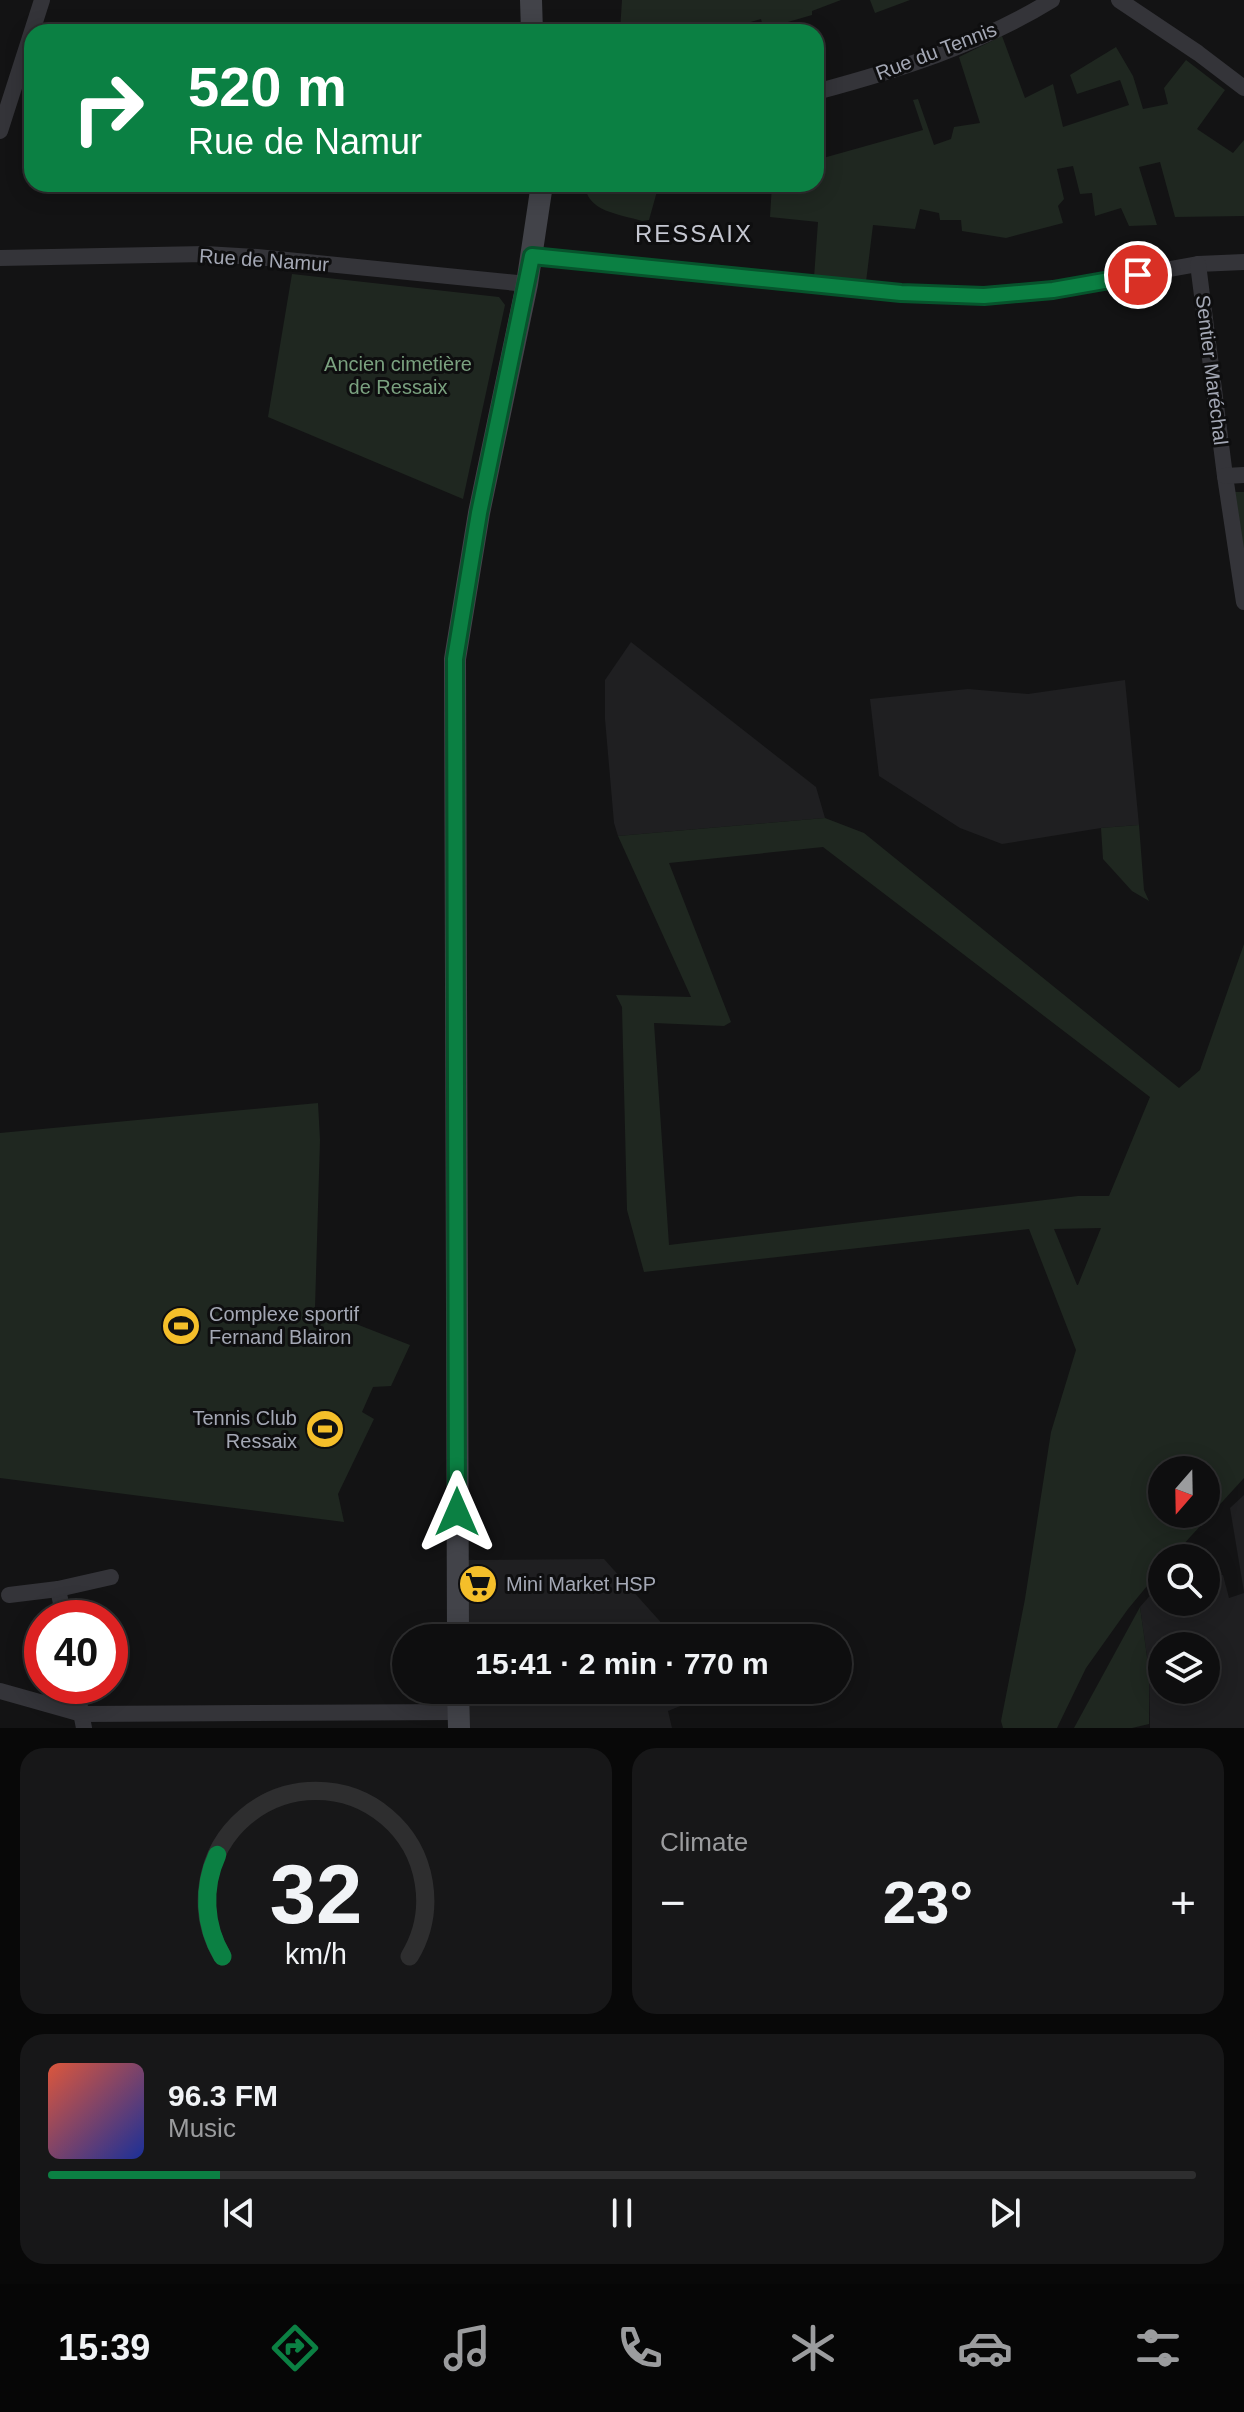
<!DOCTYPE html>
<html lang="en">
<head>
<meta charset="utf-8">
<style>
  :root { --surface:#0e0e0f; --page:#171718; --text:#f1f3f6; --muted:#9b9c9e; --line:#2e2e2f; --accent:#0b8043 }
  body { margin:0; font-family:Helvetica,sans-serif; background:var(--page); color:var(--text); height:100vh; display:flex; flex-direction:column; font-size:30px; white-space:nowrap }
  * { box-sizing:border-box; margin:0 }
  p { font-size:26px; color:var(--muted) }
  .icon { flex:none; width:44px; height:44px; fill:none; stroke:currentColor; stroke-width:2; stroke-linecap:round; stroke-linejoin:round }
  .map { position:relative; height:1728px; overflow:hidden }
  .sheet { display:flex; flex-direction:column; gap:20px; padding:20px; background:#080808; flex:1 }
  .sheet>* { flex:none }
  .top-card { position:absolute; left:24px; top:24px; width:800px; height:168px; border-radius:24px; box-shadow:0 4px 20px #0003,0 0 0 2px var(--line); background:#0b8043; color:#fff; overflow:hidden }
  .needle { width:52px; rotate:200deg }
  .controls { position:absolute; left:1148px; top:1456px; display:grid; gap:16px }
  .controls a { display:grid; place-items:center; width:72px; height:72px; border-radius:50%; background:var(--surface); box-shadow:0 4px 20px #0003,0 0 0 2px var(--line); font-size:40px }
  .speed { position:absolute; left:24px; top:1600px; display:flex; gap:16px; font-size:40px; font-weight:700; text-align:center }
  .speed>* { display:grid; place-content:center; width:104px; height:104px; border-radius:50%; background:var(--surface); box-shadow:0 4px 20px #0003,0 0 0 2px var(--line); line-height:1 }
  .speed .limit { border:12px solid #d22; background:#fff; color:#111 }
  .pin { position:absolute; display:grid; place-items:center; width:68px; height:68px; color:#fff; margin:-34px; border:4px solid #fff; border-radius:50%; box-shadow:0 2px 8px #0007 }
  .me { position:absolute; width:88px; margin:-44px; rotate:0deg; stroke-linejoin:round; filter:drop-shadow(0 0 6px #0008) }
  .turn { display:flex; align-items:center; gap:28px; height:168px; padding:0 32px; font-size:36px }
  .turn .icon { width:104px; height:104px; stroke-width:2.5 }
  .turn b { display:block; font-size:56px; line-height:68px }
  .big { font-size:60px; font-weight:700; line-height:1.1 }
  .sheet .tile { flex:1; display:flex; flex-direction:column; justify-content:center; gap:12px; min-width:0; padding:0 28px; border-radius:24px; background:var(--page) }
  .sheet .dial { align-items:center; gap:0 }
  .dial svg { height:208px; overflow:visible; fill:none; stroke:var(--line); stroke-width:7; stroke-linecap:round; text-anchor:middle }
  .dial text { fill:var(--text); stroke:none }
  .song { display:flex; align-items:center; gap:24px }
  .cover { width:96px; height:96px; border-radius:12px; background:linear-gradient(135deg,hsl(10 70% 55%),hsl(230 70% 35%)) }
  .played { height:8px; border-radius:4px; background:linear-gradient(90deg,var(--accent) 15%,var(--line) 15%) }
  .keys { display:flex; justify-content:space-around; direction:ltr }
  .heat { display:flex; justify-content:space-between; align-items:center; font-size:44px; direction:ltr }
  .sheet .tiles { flex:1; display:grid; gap:20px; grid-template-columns:1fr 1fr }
  .tile:last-child { grid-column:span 2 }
  .trip { position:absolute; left:392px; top:1624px; width:460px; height:80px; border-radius:40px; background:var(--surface); box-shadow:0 4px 20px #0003,0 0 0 2px var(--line); font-weight:700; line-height:80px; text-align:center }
  .dock { display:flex; height:128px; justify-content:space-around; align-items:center; background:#060606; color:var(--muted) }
  .dock .icon { width:56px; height:56px }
  .dock .active { color:var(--accent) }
  .dock b { font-size:36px; color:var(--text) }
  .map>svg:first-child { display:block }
  .built { fill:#1f1f21; fill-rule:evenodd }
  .green { fill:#1f2720; fill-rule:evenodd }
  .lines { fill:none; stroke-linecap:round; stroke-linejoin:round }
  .street { stroke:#343439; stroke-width:16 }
  .secondary { stroke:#424349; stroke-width:22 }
  .route-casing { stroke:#07532c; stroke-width:20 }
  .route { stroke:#0b8043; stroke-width:14 }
  .labels { text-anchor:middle; stroke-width:6; stroke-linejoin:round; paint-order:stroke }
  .street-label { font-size:20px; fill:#a4a8b5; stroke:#0e0e0f }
  .park-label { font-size:20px; fill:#7aa17f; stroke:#0e0e0f }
  .poi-label { font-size:20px; fill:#a4a8b5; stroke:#0e0e0f; text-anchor:start }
  .quarter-label { font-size:24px; letter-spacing:2px; fill:#c5c7d1; stroke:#0e0e0f }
</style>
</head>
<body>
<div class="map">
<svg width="1244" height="1728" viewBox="0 0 1244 1728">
  <rect width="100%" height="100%" fill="#131314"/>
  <!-- built -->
  <g class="built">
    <polygon points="631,642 816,787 825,818 618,836 614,823 605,719 605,680"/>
    <polygon points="1125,680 1139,825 1101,828 1002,844 960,828 879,776 870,699 968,689 1028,694"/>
    <polygon points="1244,1495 1244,1592 1230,1508"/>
    <polygon points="604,1559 675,1638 467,1638 467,1560"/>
    <path d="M1223,1575l6,23 15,-5v135h-94l-1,-57 -9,-64 22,-25v20h44v-25zM1162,1646h44v44h-44z"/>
    <polygon points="467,1690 720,1690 668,1711 672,1728 467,1728"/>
  </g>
  <!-- green -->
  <g class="green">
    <polygon points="622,0 841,0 812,11 812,15 788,22 790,32 764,32 761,19 716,32 628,32 620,31"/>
    <polygon points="870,0 910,0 875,13"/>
    <polygon points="1002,36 1025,98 1053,84 1063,127 1129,105 1120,80 1077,94 1070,75 1116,47 1133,76 1143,109 1168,104 1164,88 1186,60 1225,90 1197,129 1233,153 1244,140 1244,216 1175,217 1160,162 1139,167 1157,225 1129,226 1121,208 1095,216 1092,193 1080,194 1073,166 1057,169 1064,199 1058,206 1063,223 1006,238 962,231 961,220 940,220 939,213 920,209 915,229 873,225 866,282 814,278 818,222 770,217 772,184 816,184 816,160 923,130 913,100 918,99 934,145 951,139 954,127 980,123 959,57"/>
    <path d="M585,184h74l-10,36 -7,1c-22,-7 -56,-9 -57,-37z"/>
    <polygon points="292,274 499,297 505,305 463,499 268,417"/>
    <polygon points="1232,492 1244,492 1244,574"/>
    <path d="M825,818l39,15 315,255 21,-18 44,-126v534l-73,80h-9v10l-34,41 -42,59 -29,60h-54l-2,-7 24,-122 26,-167 25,-82 -47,-121 -385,43 -17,-62 -5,-203 -6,-12 75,2 -73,-161zM823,847l327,250 -41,99h-31l-409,49 -15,-222 70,3 7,-4 -62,-159zM1101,1228l-23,57h-1l-23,-56zM1162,1470h44v44h-44z"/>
    <polygon points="1139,825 1144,890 1149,901 1132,891 1103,859 1101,828"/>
    <polygon points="318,1103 320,1140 315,1308 410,1345 391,1386 373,1387 362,1412 374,1419 338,1494 344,1522 0,1478 0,1133"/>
    <polygon points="1140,1607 1149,1671 1149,1724 1132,1728 1074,1728"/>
  </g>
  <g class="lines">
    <!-- street -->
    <g class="street">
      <polyline points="1119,0 1198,53 1244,88"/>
      <path d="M816,92c82,-22 163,-47 236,-92"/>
      <polyline points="0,131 42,0"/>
      <polyline points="532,256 901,293 984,296 1053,290 1198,264 1244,262"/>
      <polyline points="0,258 205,254 257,257 527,284"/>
      <polyline points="1198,264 1225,476 1244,602"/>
      <polyline points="1225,476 1244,475"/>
      <polyline points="58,1589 64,1618"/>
      <polyline points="9,1595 58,1589 111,1577"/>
      <polyline points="76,1686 84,1728"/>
      <polyline points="0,1691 82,1714 459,1712"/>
    </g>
    <!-- secondary -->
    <g class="secondary">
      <polyline points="531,0 532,32"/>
      <polyline points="458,1638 455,659 479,513 527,284 542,184"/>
      <polyline points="458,1690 459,1728"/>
    </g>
  </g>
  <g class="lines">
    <defs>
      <polyline id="route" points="457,1512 455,659 479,513 532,256 901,293 984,296 1053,290 1138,275"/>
    </defs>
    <!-- route casing -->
    <use href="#route" class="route-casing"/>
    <!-- route -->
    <use href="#route" class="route"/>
  </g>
  <!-- icons -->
  <defs>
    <symbol id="stadium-disc" viewBox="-11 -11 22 22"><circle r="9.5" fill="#f5bf2a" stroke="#0e0e0f"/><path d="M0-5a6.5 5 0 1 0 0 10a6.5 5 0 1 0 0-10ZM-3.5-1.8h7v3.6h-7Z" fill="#111"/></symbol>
    <symbol id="supermarket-disc" viewBox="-11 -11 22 22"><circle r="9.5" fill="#f5bf2a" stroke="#0e0e0f"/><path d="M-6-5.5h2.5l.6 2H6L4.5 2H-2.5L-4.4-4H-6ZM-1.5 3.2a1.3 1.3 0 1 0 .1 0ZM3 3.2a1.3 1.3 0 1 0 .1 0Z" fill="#111"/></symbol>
  </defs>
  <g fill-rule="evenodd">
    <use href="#stadium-disc" x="159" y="1304" width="44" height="44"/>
    <use href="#stadium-disc" x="303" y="1407" width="44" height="44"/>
    <use href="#supermarket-disc" x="456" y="1562" width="44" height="44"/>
  </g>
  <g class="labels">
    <!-- street labels -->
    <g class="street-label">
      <text transform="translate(936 51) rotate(-21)" y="7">Rue du Tennis</text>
      <text transform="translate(264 260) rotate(4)" y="7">Rue de Namur</text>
      <text transform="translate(1212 370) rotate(83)" y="7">Sentier Maréchal</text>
    </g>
    <!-- park labels -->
    <g class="park-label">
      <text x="398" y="371">Ancien cimetière<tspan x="398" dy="23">de Ressaix</tspan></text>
    </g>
    <!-- poi labels -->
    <g class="poi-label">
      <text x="209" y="1321">Complexe sportif<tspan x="209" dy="23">Fernand Blairon</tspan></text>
      <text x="297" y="1425" text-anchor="end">Tennis Club<tspan x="297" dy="23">Ressaix</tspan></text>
      <text x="506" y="1591">Mini Market HSP</text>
    </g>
    <!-- quarter labels -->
    <g class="quarter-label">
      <text x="694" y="242">RESSAIX</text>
    </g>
  </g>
</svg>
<div class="controls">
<a><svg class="needle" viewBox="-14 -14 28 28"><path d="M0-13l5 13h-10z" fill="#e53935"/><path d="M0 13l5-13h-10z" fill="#9b9c9e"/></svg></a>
<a><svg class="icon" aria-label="search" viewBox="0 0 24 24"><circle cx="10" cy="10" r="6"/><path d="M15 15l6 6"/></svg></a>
<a><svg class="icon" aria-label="layers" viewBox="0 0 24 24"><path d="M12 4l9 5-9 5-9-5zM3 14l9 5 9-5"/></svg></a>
</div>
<div class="speed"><div class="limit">40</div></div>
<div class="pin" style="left:1138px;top:275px;background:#d93025"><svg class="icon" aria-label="arrive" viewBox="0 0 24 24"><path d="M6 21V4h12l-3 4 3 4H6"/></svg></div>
<svg class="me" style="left:457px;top:1512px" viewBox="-20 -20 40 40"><path d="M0-17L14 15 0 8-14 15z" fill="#0b8043" stroke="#fff" stroke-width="4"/></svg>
<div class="trip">15:41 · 2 min · 770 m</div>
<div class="top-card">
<div class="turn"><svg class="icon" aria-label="right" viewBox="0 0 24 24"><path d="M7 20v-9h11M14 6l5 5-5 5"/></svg><div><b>520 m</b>Rue de Namur</div></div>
</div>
</div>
<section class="sheet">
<div class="tiles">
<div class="tile dial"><svg viewBox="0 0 100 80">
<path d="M14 69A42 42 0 1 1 86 69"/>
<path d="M14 69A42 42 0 0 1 12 30" stroke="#0b8043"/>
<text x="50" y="56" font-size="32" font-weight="700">32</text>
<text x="50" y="72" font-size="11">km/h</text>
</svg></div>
<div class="tile"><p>Climate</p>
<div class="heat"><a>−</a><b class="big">23°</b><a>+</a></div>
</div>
<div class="tile">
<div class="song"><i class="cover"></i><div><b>96.3 FM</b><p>Music</p></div></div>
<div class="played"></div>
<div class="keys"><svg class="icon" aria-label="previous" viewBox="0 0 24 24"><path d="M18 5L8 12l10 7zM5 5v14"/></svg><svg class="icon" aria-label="pause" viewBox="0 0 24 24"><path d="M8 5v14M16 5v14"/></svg><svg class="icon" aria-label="next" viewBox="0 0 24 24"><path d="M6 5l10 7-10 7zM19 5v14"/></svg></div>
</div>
</div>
</section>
<nav class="dock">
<b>15:39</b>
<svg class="icon active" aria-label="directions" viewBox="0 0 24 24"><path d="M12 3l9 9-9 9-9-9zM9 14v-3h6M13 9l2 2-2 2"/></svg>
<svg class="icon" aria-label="music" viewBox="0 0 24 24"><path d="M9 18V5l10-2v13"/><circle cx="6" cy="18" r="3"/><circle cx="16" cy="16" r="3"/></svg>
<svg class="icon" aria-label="phone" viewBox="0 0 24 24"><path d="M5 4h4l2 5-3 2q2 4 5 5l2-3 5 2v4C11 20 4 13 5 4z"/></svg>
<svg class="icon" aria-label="climate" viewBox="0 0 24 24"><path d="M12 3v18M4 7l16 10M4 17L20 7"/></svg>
<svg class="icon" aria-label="car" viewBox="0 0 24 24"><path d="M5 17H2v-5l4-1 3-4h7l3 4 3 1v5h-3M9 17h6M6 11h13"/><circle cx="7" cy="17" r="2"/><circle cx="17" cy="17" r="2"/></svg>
<svg class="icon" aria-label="filters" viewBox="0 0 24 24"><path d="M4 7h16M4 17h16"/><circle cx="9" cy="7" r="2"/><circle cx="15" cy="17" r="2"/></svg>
</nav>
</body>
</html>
